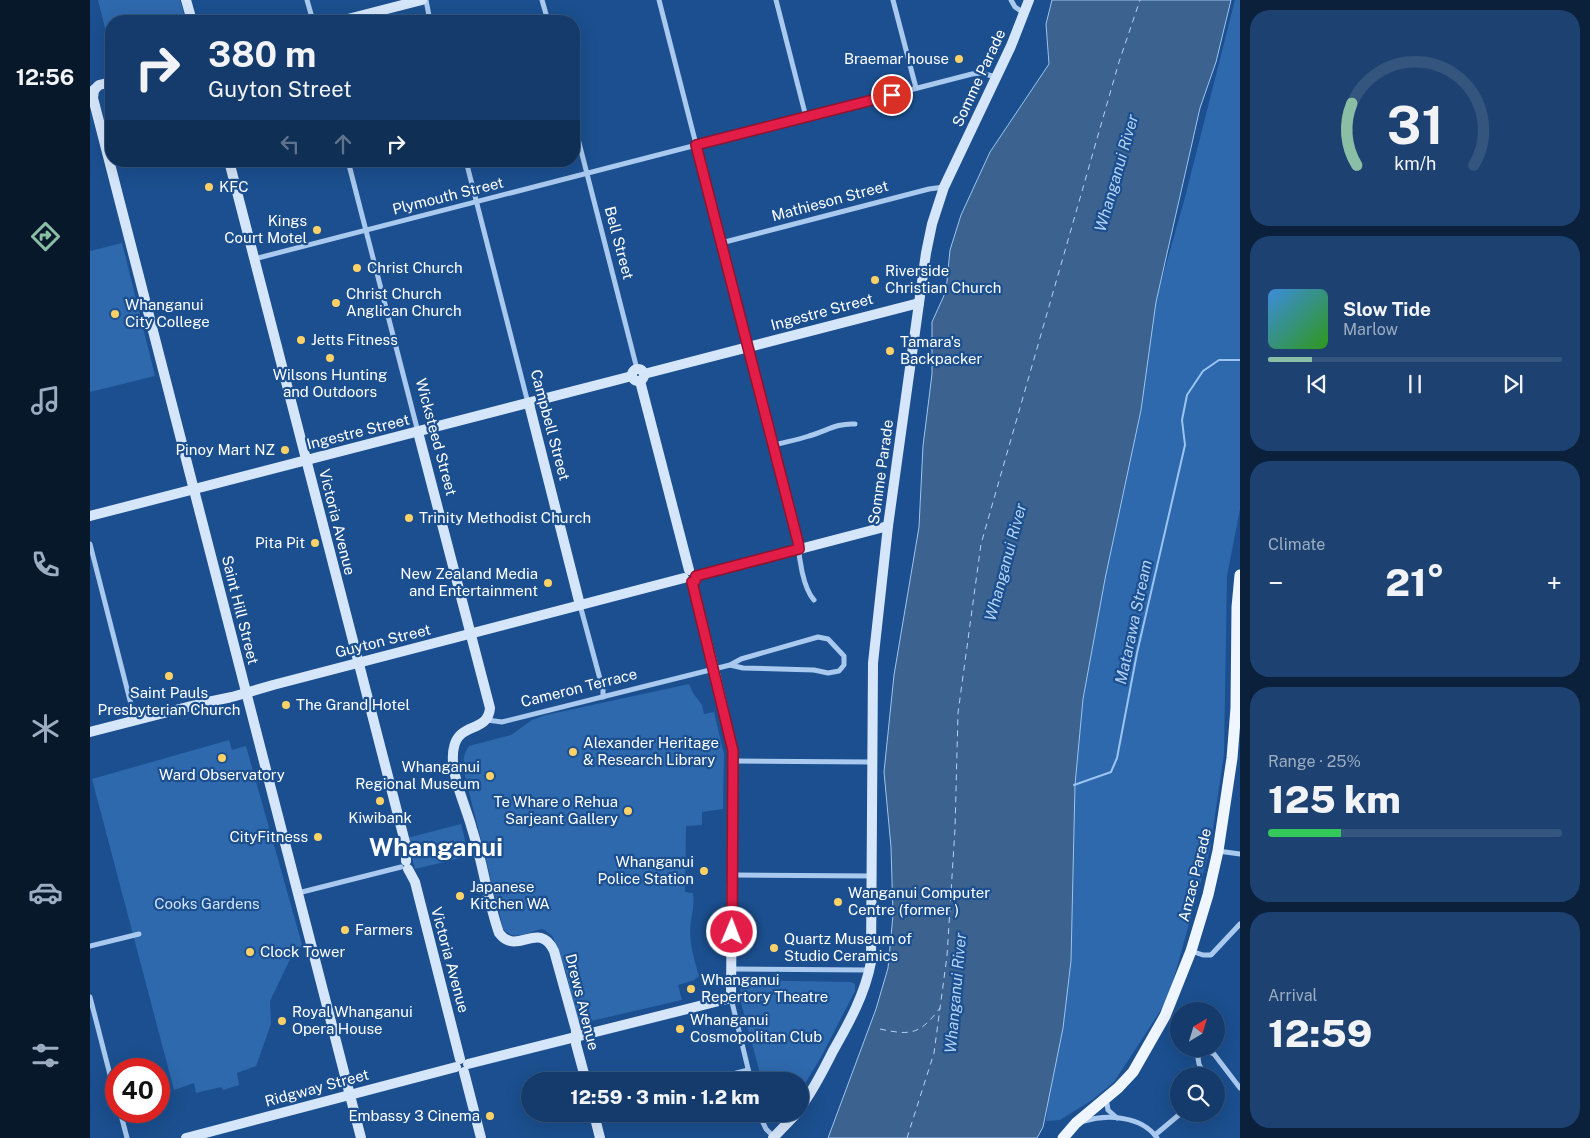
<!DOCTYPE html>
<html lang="en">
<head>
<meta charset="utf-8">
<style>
  :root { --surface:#143b6b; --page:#1d4271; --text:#f1f3f6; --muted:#9dadc1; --line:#33557e; --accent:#8abfa5 }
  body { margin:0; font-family:"Public Sans",sans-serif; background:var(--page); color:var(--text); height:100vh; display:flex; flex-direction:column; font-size:19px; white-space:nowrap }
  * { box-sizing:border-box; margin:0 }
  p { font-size:16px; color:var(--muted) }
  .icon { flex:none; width:28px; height:28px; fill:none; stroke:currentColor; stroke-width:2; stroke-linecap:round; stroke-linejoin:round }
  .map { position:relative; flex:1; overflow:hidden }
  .side { display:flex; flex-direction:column; gap:10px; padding:10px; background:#0b203b; width:350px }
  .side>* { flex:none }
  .hud { position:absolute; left:15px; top:15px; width:475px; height:152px; border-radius:20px; box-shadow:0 5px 20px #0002,0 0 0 1px var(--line); background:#143b6b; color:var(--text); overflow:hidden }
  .needle { width:32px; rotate:38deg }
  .tools { position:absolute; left:1080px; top:1002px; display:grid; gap:10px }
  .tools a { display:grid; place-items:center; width:55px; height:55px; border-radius:50%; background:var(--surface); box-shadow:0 5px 20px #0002,0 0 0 1px var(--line); font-size:25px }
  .speed { position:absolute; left:15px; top:1058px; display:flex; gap:10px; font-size:25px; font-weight:700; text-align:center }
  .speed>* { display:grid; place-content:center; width:65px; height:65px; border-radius:50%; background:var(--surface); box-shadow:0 5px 20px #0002,0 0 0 1px var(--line); line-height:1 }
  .speed .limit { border:8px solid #d22; background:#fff; color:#111 }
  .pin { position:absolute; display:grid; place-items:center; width:42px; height:42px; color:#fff; margin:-21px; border:2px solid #fff; border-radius:50%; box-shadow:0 1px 5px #0007 }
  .me { position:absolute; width:55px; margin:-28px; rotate:1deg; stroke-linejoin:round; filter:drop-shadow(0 0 4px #0008) }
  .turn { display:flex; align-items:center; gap:18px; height:105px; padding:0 20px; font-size:22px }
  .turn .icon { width:65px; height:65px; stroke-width:2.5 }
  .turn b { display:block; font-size:35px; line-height:42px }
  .lanes { display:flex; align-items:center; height:48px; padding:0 20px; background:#0003; justify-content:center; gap:25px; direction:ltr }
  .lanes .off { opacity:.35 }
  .big { font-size:38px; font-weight:800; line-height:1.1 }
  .side .card { flex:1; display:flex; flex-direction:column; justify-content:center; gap:8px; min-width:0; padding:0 18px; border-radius:20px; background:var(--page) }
  .side .dial { align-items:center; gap:0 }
  .dial svg { height:130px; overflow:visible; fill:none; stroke:var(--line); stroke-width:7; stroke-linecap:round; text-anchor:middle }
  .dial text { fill:var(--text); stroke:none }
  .song { display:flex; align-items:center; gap:15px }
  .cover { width:60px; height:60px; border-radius:8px; background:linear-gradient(135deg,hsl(210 70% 55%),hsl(110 70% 35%)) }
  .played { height:5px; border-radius:2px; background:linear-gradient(90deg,var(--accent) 15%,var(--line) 15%) }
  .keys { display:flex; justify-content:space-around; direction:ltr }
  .heat { display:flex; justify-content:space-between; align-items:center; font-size:28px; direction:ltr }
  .charge { height:8px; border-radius:4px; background:linear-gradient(90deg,#34c759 25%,var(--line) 0) }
  .trip { position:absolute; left:431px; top:1072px; width:288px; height:50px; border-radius:25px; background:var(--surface); box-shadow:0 5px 20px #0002,0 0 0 1px var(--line); font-weight:800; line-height:50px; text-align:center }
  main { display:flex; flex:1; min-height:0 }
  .tabs { display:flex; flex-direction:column; width:90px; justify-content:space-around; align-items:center; background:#08182b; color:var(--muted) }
  .tabs .icon { width:35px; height:35px }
  .tabs .on { color:var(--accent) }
  .tabs b { font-size:22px; color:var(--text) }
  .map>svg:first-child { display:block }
  .green { fill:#2e69ad }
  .water { fill:#3c6290; stroke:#9cc4f0 }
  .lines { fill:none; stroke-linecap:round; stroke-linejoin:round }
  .stream { stroke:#9cc4f0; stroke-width:2 }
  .ferry { stroke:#b5d3f5; stroke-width:1; stroke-dasharray:6 5; stroke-linecap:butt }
  .street { stroke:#a9c9ee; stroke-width:5 }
  .secondary { stroke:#d6e6fa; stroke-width:10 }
  .primary { stroke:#f0f6ff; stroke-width:11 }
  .route-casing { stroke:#92132f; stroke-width:12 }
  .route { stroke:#e11d48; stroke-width:9 }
  .poi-dot { fill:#ffd166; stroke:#1b4f8f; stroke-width:2 }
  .labels { text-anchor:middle; stroke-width:4.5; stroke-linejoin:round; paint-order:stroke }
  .poi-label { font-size:15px; fill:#fff; stroke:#1b4f8f; text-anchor:start }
  .street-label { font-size:15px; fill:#fff; stroke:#1b4f8f }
  .park-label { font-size:15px; fill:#cfe3fa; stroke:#1b4f8f }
  .water-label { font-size:16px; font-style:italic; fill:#b5d3f5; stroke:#1b4f8f }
  .town-label { font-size:25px; font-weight:bold; fill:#fff; stroke:#1b4f8f }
</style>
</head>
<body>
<main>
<nav class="tabs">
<b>12:56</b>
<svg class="icon on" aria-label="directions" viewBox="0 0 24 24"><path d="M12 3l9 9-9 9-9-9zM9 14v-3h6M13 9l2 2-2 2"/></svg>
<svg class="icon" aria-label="music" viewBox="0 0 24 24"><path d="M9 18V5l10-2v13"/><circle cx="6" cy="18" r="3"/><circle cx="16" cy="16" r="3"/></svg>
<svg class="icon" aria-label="phone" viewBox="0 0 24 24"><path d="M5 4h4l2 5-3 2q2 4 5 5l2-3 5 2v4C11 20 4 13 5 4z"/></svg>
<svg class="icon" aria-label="climate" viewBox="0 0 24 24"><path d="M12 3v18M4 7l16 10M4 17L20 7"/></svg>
<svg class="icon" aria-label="car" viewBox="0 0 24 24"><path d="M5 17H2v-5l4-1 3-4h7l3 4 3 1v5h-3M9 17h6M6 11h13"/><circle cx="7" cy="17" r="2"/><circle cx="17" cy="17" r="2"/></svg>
<svg class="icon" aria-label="filters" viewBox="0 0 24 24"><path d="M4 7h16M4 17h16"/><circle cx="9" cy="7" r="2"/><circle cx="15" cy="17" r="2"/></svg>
</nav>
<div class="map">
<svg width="1150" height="1138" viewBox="0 0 1150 1138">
  <rect width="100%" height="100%" fill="#1b4f8f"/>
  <!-- green -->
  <g class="green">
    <polygon points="8,0 90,0 96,21 21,21 21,52"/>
    <polygon points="1145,0 1150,0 1150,509 1137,576 1134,754 1120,849 1078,999 1024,1082 1002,1100 970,1120 956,1121 961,1076 980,974 985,785 993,700 999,666 1000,643 1058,328 1094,201"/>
    <polygon points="32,243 65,376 0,392 0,251"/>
    <path d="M599,684l4,9 9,12 2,9 10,-2 10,42 -1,55 -21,3v13l-16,1 -1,66 8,1c1,13 0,16 -2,28 -3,19 3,38 8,55l-4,3v1l-17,5 4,15 -104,24 -12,-52 -13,-35 -8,-7 -4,-1c-14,4 -28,13 -38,-1l-39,-156c-1,-10 -1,-18 5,-26l42,-11 21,-15 14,-5z"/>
    <polygon points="139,740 142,750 156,746 213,948 204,951 180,1001 181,1024 166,1066 147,1073 149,1085 133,1090 131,1087 106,1093 104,1083 84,1090 2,779"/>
    <polygon points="371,824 379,856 325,869 317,838"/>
    <polygon points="651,980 761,982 765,984 765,991 731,1057 710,1092 710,1081 672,1081 650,999"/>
  </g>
  <!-- water -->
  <polygon class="water" points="962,0 1141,0 1126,62 1110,108 1066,302 1051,410 1015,579 993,699 985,785 981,961 973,1028 953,1127 947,1138 738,1138 786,1009 798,968 803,915 801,847 794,772 804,675 829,527 833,446 842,374 842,322 856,291 860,250 871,215 900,152 959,64 956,24"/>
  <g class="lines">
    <!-- stream -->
    <polyline class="stream" points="984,785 1021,772 1027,758 1047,653 1095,445 1092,420 1097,395 1113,371 1129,360 1150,360"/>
    <!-- ferry -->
    <g class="ferry">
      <path d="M790,1029c32,7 40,5 60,-21"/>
      <polyline points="817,1138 844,1053 857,956 865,829 868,713 891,544 1029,62 1050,0"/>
    </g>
    <!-- street -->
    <g class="street">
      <polyline points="217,0 223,21"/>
      <polyline points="336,0 340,21"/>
      <polyline points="452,0 458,21"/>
      <path d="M569,0l139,542c1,16 5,46 16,58"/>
      <polyline points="686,0 716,117"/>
      <polyline points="803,0 826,88"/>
      <polyline points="921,0 925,7 934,13"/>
      <polyline points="484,123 547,369"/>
      <polyline points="258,161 328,432"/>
      <polyline points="376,161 438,403"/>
      <polyline points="631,243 839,189 854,187"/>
      <polyline points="164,259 882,74 891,73 906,77"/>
      <path d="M684,445c11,-3 23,-5 35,-9 18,-5 27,-13 46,-12"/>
      <polyline points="0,544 45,720"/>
      <polyline points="490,605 513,690 513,697"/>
      <polygon points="728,637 738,639 754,656 754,665 749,671 738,673 724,670 653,668 640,665 651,659"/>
      <polyline points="397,720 412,722 640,665"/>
      <polyline points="644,761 782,762"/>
      <polyline points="1128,851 1150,854"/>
      <polyline points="643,875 782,876"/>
      <polyline points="208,893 311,867"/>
      <polyline points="0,946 49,934"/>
      <polyline points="1101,951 1113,955 1121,955 1150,924"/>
      <polyline points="642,969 779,970"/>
      <polyline points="0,997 26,1098"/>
      <polyline points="641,998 661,1081"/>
      <polyline points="1115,1076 1109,1064 1108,1058 1111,1053 1117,1051 1124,1054 1150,1088"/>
      <polyline points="616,1081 658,1070"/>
      <polyline points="1016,1098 1018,1110 1027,1118"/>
      <polyline points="30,1111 37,1138"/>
      <polyline points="669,1114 676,1129 684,1137"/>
      <path d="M994,1121c23,-7 58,-5 73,17"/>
      <polyline points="1065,1135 1090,1114"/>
    </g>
    <!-- secondary -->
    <g class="secondary">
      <polyline points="96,0 102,21"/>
      <polyline points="250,21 332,0"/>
      <polyline points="4,90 3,98 271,1138"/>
      <polyline points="4,90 9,85 21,82"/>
      <polyline points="139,161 316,846 316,861"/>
      <circle cx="548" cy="375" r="6"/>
      <polyline points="554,374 829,303"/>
      <polyline points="550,381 599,570"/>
      <polyline points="439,404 490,605"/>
      <path d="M328,432l72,276c-2,25 -31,14 -36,39 -6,23 12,59 18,82 11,34 15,70 27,104 18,24 40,-14 55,18l22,79v14l10,37"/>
      <polyline points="0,516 542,376"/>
      <polyline points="606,576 798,526"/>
      <polyline points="0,732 113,703 142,697 183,685 594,578"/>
      <polyline points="318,869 325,882 370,1059"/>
      <polyline points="378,1064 641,998 643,751 624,669 602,583"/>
      <polyline points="374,1072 391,1138"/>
      <path d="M710,1108c13,-17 23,-37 33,-57 16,-28 32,-57 38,-89l2,-299 15,-137 38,-273 6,-29 12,-37 67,-141 18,-46"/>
      <polyline points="504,1114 510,1138"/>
      <polyline points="96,1138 366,1067"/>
      <polyline points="683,1138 706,1114"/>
    </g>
    <!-- primary -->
    <polyline class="primary" points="973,1138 986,1123 1028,1088 1043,1072 1075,1016 1101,951 1118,895 1128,851 1142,758 1146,708 1147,607 1150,575"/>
  </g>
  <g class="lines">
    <defs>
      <polyline id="route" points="642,932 643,751 602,582 605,581 606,576 709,549 708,542 606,145 802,95"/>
    </defs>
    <!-- route casing -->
    <use href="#route" class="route-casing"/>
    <!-- route -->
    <use href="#route" class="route"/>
  </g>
  <!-- markers -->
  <g class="poi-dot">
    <circle cx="869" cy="59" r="5"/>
    <circle cx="119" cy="187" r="5"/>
    <circle cx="227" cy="230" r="5"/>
    <circle cx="267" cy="268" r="5"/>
    <circle cx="785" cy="280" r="5"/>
    <circle cx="246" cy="303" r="5"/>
    <circle cx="25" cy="314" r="5"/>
    <circle cx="211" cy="340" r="5"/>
    <circle cx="800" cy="351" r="5"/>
    <circle cx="240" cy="358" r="5"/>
    <circle cx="195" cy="450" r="5"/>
    <circle cx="319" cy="518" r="5"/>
    <circle cx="225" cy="543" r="5"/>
    <circle cx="458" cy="583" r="5"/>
    <circle cx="79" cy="676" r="5"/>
    <circle cx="196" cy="705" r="5"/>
    <circle cx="483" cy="752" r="5"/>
    <circle cx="132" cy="758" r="5"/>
    <circle cx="400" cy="776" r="5"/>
    <circle cx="290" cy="801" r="5"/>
    <circle cx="538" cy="811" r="5"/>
    <circle cx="228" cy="837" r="5"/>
    <circle cx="614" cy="871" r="5"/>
    <circle cx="370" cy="896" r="5"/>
    <circle cx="748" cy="902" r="5"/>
    <circle cx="255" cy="930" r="5"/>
    <circle cx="684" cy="948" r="5"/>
    <circle cx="160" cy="952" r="5"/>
    <circle cx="601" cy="989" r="5"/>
    <circle cx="192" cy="1021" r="5"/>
    <circle cx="590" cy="1029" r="5"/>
    <circle cx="400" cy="1116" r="5"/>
  </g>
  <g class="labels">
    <!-- poi labels -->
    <g class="poi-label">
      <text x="859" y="64" text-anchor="end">Braemar house</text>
      <text x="129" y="192">KFC</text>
      <text x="217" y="226" text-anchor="end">Kings<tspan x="217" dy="17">Court Motel</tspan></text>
      <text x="277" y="273">Christ Church</text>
      <text x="795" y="276">Riverside<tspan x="795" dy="17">Christian Church</tspan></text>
      <text x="256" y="299">Christ Church<tspan x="256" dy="17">Anglican Church</tspan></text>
      <text x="35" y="310">Whanganui<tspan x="35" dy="17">City College</tspan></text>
      <text x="221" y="345">Jetts Fitness</text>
      <text x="810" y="347">Tamara's<tspan x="810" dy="17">Backpacker</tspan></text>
      <text x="240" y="380" text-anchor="middle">Wilsons Hunting<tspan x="240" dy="17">and Outdoors</tspan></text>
      <text x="185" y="455" text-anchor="end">Pinoy Mart NZ</text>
      <text x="329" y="523">Trinity Methodist Church</text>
      <text x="215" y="548" text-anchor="end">Pita Pit</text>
      <text x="448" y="579" text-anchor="end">New Zealand Media<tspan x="448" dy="17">and Entertainment</tspan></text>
      <text x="79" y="698" text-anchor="middle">Saint Pauls<tspan x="79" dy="17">Presbyterian Church</tspan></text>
      <text x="206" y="710">The Grand Hotel</text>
      <text x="493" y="748">Alexander Heritage<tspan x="493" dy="17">&amp; Research Library</tspan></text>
      <text x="390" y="772" text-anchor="end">Whanganui<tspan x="390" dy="17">Regional Museum</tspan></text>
      <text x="132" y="780" text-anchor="middle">Ward Observatory</text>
      <text x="528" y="807" text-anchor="end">Te Whare o Rehua<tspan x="528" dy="17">Sarjeant Gallery</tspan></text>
      <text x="290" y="823" text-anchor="middle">Kiwibank</text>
      <text x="218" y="842" text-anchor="end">CityFitness</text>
      <text x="604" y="867" text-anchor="end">Whanganui<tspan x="604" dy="17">Police Station</tspan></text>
      <text x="380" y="892">Japanese<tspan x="380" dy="17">Kitchen WA</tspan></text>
      <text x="758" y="898">Wanganui Computer<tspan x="758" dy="17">Centre (former )</tspan></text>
      <text x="265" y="935">Farmers</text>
      <text x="694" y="944">Quartz Museum of<tspan x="694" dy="17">Studio Ceramics</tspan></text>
      <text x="170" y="957">Clock Tower</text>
      <text x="611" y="985">Whanganui<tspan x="611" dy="17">Repertory Theatre</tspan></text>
      <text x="202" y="1017">Royal Whanganui<tspan x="202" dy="17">Opera House</tspan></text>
      <text x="600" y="1025">Whanganui<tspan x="600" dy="17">Cosmopolitan Club</tspan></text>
      <text x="390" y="1121" text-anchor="end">Embassy 3 Cinema</text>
    </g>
    <!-- street labels -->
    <g class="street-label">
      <text transform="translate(889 78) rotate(-65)" y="5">Somme Parade</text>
      <text transform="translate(358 196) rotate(-14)" y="5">Plymouth Street</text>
      <text transform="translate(740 201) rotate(-15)" y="5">Mathieson Street</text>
      <text transform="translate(529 243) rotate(75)" y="5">Bell Street</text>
      <text transform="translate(732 312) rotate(-15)" y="5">Ingestre Street</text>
      <text transform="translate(460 425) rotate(75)" y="5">Campbell Street</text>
      <text transform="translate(268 432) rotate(-14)" y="5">Ingestre Street</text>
      <text transform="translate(346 437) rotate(75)" y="5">Wicksteed Street</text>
      <text transform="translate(791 472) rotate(-82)" y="5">Somme Parade</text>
      <text transform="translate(247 522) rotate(76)" y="5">Victoria Avenue</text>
      <text transform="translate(150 610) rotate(76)" y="5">Saint Hill Street</text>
      <text transform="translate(293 641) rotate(-14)" y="5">Guyton Street</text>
      <text transform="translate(489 688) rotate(-14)" y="5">Cameron Terrace</text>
      <text transform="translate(1105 875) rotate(-76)" y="5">Anzac Parade</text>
      <text transform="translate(360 960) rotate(75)" y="5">Victoria Avenue</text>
      <text transform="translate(492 1002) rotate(76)" y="5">Drews Avenue</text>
      <text transform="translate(227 1088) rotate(-15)" y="5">Ridgway Street</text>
    </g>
    <!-- park labels -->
    <g class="park-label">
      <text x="117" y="909">Cooks Gardens</text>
    </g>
    <!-- water labels -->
    <g class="water-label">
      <text transform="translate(1026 173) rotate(-74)" y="6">Whanganui River</text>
      <text transform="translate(915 562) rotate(-75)" y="6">Whanganui River</text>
      <text transform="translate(1043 622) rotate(-78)" y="6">Matarawa Stream</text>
      <text transform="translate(865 993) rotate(-85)" y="6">Whanganui River</text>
    </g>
    <!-- town labels -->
    <g class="town-label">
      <text x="346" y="856">Whanganui</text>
    </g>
  </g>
</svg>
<div class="tools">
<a><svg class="needle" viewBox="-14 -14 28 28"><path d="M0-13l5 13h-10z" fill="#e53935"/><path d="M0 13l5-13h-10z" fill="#9dadc1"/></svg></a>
<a><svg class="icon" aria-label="search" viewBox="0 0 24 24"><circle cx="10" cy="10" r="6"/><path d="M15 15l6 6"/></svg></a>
</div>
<div class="speed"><div class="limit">40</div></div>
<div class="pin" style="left:802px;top:95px;background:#d93025"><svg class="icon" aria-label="arrive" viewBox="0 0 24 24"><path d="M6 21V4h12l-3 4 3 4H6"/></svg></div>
<svg class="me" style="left:642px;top:932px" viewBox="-20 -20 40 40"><circle r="17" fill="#e11d48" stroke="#fff" stroke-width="3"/><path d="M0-11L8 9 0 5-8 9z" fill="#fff"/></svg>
<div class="trip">12:59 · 3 min · 1.2 km</div>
<div class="hud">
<div class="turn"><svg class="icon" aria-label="right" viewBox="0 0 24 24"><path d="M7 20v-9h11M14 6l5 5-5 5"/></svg><div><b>380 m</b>Guyton Street</div></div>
<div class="lanes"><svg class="icon off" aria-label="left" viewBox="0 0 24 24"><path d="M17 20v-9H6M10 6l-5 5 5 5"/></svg><svg class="icon off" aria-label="ahead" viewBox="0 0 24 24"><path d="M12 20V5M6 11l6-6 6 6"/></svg><svg class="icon" aria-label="right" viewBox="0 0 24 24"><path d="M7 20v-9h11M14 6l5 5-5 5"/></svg></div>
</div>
</div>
<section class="side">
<div class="card dial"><svg viewBox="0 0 100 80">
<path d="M14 69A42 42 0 1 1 86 69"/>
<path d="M14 69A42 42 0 0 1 11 31" stroke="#8abfa5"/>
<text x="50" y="56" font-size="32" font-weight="700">31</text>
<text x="50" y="72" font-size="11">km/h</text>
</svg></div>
<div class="card">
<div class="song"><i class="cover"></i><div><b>Slow Tide</b><p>Marlow</p></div></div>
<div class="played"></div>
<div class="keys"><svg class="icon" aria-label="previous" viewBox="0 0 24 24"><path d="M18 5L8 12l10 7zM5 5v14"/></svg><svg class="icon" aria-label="pause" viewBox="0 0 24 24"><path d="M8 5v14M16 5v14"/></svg><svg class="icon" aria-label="next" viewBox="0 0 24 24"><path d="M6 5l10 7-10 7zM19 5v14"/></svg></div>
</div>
<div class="card"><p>Climate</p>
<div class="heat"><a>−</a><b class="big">21°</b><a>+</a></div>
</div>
<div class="card"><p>Range · 25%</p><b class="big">125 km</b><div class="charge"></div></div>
<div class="card"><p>Arrival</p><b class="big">12:59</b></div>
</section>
</main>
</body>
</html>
